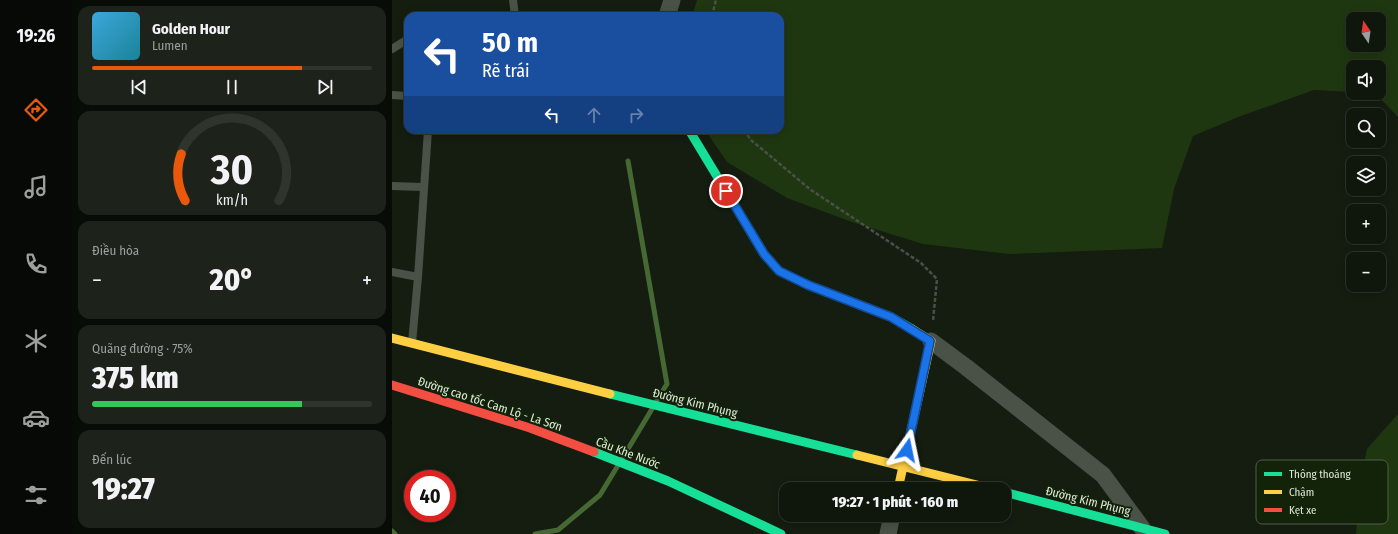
<!DOCTYPE html>
<html lang="vi">
<head>
<meta charset="utf-8">
<style>
  :root { --surface:#0f160c; --page:#1d231a; --text:#f1f3f6; --muted:#9b9f9d; --line:#2f352d; --accent:#ea580c }
  body { margin:0; font-family:"Fira Sans Condensed",sans-serif; background:var(--page); color:var(--text); height:100vh; display:flex; flex-direction:column; font-size:15px; white-space:nowrap }
  * { box-sizing:border-box; margin:0 }
  p { font-size:13px; color:var(--muted) }
  .icon { flex:none; width:22px; height:22px; fill:none; stroke:currentColor; stroke-width:2; stroke-linecap:round; stroke-linejoin:round }
  .map { position:relative; flex:1; overflow:hidden }
  .side { display:flex; flex-direction:column; gap:6px; padding:6px; background:#080c07; width:320px }
  .side>* { flex:none }
  .banner { position:absolute; left:12px; top:12px; width:380px; height:122px; border-radius:12px; box-shadow:0 2px 10px #0003,0 0 0 1px var(--line); background:#1a4fa0; color:#fff; overflow:hidden }
  .needle { width:26px; rotate:347deg }
  .buttons { position:absolute; left:954px; top:12px; display:grid; gap:8px }
  .buttons a { display:grid; place-items:center; width:40px; height:40px; border-radius:8px; background:var(--surface); box-shadow:0 2px 10px #0003,0 0 0 1px var(--line); font-size:20px }
  .speed { position:absolute; left:12px; top:470px; display:flex; gap:8px; font-size:20px; font-weight:700; text-align:center }
  .speed>* { display:grid; place-content:center; width:52px; height:52px; border-radius:50%; background:var(--surface); box-shadow:0 2px 10px #0003,0 0 0 1px var(--line); line-height:1 }
  .speed .limit { border:6px solid #d22; background:#fff; color:#111 }
  .pin { position:absolute; display:grid; place-items:center; width:34px; height:34px; color:#fff; margin:-17px; border:2px solid #fff; border-radius:50%; box-shadow:0 1px 4px #0007 }
  .me { position:absolute; width:44px; margin:-22px; rotate:12deg; stroke-linejoin:round; filter:drop-shadow(0 0 3px #0008) }
  .turn { display:flex; align-items:center; gap:14px; height:84px; padding:0 12px; font-size:18px }
  .turn .icon { width:52px; height:52px; stroke-width:2.5 }
  .turn b { display:block; font-size:28px; line-height:34px }
  .lanes { display:flex; align-items:center; height:38px; padding:0 12px; background:#0003; justify-content:center; gap:20px; direction:ltr }
  .lanes .off { opacity:.35 }
  .big { font-size:30px; font-weight:800; line-height:1.1 }
  .side .card { flex:1; display:flex; flex-direction:column; justify-content:center; gap:6px; min-width:0; padding:0 14px; border-radius:12px; background:var(--page) }
  .side .dial { align-items:center; gap:0 }
  .dial svg { height:104px; overflow:visible; fill:none; stroke:var(--line); stroke-width:7; stroke-linecap:round; text-anchor:middle }
  .dial text { fill:var(--text); stroke:none }
  .song { display:flex; align-items:center; gap:12px }
  .cover { width:48px; height:48px; border-radius:6px; background:linear-gradient(135deg,hsl(200 70% 55%),hsl(190 70% 35%)) }
  .played { height:4px; border-radius:2px; background:linear-gradient(90deg,var(--accent) 75%,var(--line) 75%) }
  .keys { display:flex; justify-content:space-around; direction:ltr }
  .heat { display:flex; justify-content:space-between; align-items:center; font-size:22px; direction:ltr }
  .charge { height:6px; border-radius:3px; background:linear-gradient(90deg,#34c759 75%,var(--line) 0) }
  .trip { position:absolute; left:387px; top:482px; width:232px; height:40px; border-radius:12px; background:var(--surface); box-shadow:0 2px 10px #0003,0 0 0 1px var(--line); font-weight:800; line-height:40px; text-align:center }
  main { display:flex; flex:1; min-height:0 }
  .menu { display:flex; flex-direction:column; width:72px; justify-content:space-around; align-items:center; background:#060905; color:var(--muted) }
  .menu .icon { width:28px; height:28px }
  .menu .current { color:var(--accent) }
  .menu b { font-size:18px; color:var(--text) }
  .map>svg:first-child { display:block }
  .green { fill:#1f3711; fill-rule:evenodd }
  .lines { fill:none; stroke-linecap:round; stroke-linejoin:round }
  .stream { stroke:#466933; stroke-width:5 }
  .path { stroke:#4a5047; stroke-width:2.5; stroke-dasharray:4 2; stroke-linecap:butt }
  .lane { stroke:#4a5247; stroke-width:8 }
  .street { stroke:#4a5247; stroke-width:17 }
  .fast { stroke:#16e098; stroke-width:9 }
  .slow { stroke:#ffcf43; stroke-width:9 }
  .jam { stroke:#f24e42; stroke-width:9 }
  .route-casing { stroke:#114b97; stroke-width:10 }
  .route { stroke:#1a73e8; stroke-width:7 }
  .labels { text-anchor:middle; stroke-width:4; stroke-linejoin:round; paint-order:stroke }
  .street-label { font-size:12px; fill:#dee9d9; stroke:#13230a }
  .key { fill:#13230a; stroke:#505e48; stroke-width:1 }
  .key-label { font-size:11px; fill:#dee9d9 }
</style>
</head>
<body>
<main>
<nav class="menu">
<b>19:26</b>
<svg class="icon current" aria-label="directions" viewBox="0 0 24 24"><path d="M12 3l9 9-9 9-9-9zM9 14v-3h6M13 9l2 2-2 2"/></svg>
<svg class="icon" aria-label="music" viewBox="0 0 24 24"><path d="M9 18V5l10-2v13"/><circle cx="6" cy="18" r="3"/><circle cx="16" cy="16" r="3"/></svg>
<svg class="icon" aria-label="phone" viewBox="0 0 24 24"><path d="M5 4h4l2 5-3 2q2 4 5 5l2-3 5 2v4C11 20 4 13 5 4z"/></svg>
<svg class="icon" aria-label="climate" viewBox="0 0 24 24"><path d="M12 3v18M4 7l16 10M4 17L20 7"/></svg>
<svg class="icon" aria-label="car" viewBox="0 0 24 24"><path d="M5 17H2v-5l4-1 3-4h7l3 4 3 1v5h-3M9 17h6M6 11h13"/><circle cx="7" cy="17" r="2"/><circle cx="17" cy="17" r="2"/></svg>
<svg class="icon" aria-label="filters" viewBox="0 0 24 24"><path d="M4 7h16M4 17h16"/><circle cx="9" cy="7" r="2"/><circle cx="15" cy="17" r="2"/></svg>
</nav>
<section class="side">
<div class="card">
<div class="song"><i class="cover"></i><div><b>Golden Hour</b><p>Lumen</p></div></div>
<div class="played"></div>
<div class="keys"><svg class="icon" aria-label="previous" viewBox="0 0 24 24"><path d="M18 5L8 12l10 7zM5 5v14"/></svg><svg class="icon" aria-label="pause" viewBox="0 0 24 24"><path d="M8 5v14M16 5v14"/></svg><svg class="icon" aria-label="next" viewBox="0 0 24 24"><path d="M6 5l10 7-10 7zM19 5v14"/></svg></div>
</div>
<div class="card dial"><svg viewBox="0 0 100 80">
<path d="M14 69A42 42 0 1 1 86 69"/>
<path d="M14 69A42 42 0 0 1 11 33" stroke="#ea580c"/>
<text x="50" y="56" font-size="32" font-weight="700">30</text>
<text x="50" y="72" font-size="11">km/h</text>
</svg></div>
<div class="card"><p>Điều hòa</p>
<div class="heat"><a>−</a><b class="big">20°</b><a>+</a></div>
</div>
<div class="card"><p>Quãng đường · 75%</p><b class="big">375 km</b><div class="charge"></div></div>
<div class="card"><p>Đến lúc</p><b class="big">19:27</b></div>
</section>
<div class="map">
<svg width="1006" height="534" viewBox="0 0 1006 534">
  <rect width="100%" height="100%" fill="#141d10"/>
  <!-- green -->
  <g class="green">
    <path d="M305,0h701v117l-23,-24h4v-26h-26v25l-39,-2 -76,27 -45,19 -19,53 -12,59 -153,6 -86,-10 -71,-22 -65,-24 -60,-36 -22,-32h75v-114h-88zM961,19h26v26h-26z"/>
    <polygon points="1006,414 1006,534 964,534 968,481 975,449"/>
  </g>
  <g class="lines">
    <!-- stream -->
    <g class="stream">
      <polyline points="236,161 275,384 265,400"/>
      <polyline points="230,459 260,409"/>
      <polyline points="0,531 3,534"/>
      <polyline points="143,534 166,530 208,495 225,467"/>
    </g>
    <!-- path -->
    <g class="path">
      <polyline points="320,16 324,0"/>
      <polyline points="352,130 359,140 419,190 529,263 545,279 541,321"/>
    </g>
    <!-- lane -->
    <g class="lane">
      <polyline points="121,0 123,16"/>
      <polyline points="0,49 16,39"/>
      <polyline points="0,95 16,96"/>
      <polyline points="0,186 31,187"/>
      <polyline points="0,272 26,277"/>
      <polyline points="20,343 26,277 36,130"/>
    </g>
    <!-- street -->
    <g class="street">
      <polyline points="275,16 280,0"/>
      <polyline points="539,341 574,367 711,475 750,528"/>
      <polyline points="496,534 500,515"/>
    </g>
    <!-- fast -->
    <g class="fast">
      <polyline points="297,130 372,254 387,271 416,285 499,317 520,329"/>
      <polyline points="218,394 465,455"/>
      <polyline points="202,452 276,481 389,534"/>
      <polyline points="612,492 773,534"/>
    </g>
    <!-- slow -->
    <g class="slow">
      <polyline points="0,338 218,394"/>
      <polyline points="465,455 601,489"/>
      <polyline points="506,489 539,341 520,329"/>
    </g>
    <!-- jam -->
    <polyline class="jam" points="0,385 138,428 202,452"/>
  </g>
  <g class="lines">
    <defs>
      <polyline id="route" points="334,191 372,254 387,271 416,285 499,317 538,341 515,450"/>
    </defs>
    <!-- route casing -->
    <use href="#route" class="route-casing"/>
    <!-- route -->
    <use href="#route" class="route"/>
  </g>
  <g class="labels">
    <!-- street labels -->
    <g class="street-label">
      <text transform="translate(303 403) rotate(14)" y="4">Đường Kim Phụng</text>
      <text transform="translate(98 404) rotate(18)" y="4">Đường cao tốc Cam Lộ - La Sơn</text>
      <text transform="translate(236 453) rotate(21)" y="4">Cầu Khe Nước</text>
      <text transform="translate(696 501) rotate(14)" y="4">Đường Kim Phụng</text>
    </g>
  </g>
  <!-- legend -->
  <rect x="864" y="460" width="132" height="64" rx="6" class="key"/>
  <rect x="872" y="472" width="18" height="4" fill="#16e098"/>
  <rect x="872" y="490" width="18" height="4" fill="#ffcf43"/>
  <rect x="872" y="508" width="18" height="4" fill="#f24e42"/>
  <g class="key-label">
    <text x="897" y="478">Thông thoáng</text>
    <text x="897" y="496">Chậm</text>
    <text x="897" y="514">Kẹt xe</text>
  </g>
</svg>
<div class="buttons">
<a><svg class="needle" viewBox="-14 -14 28 28"><path d="M0-13l5 13h-10z" fill="#e53935"/><path d="M0 13l5-13h-10z" fill="#9b9f9d"/></svg></a>
<a><svg class="icon" aria-label="sound" viewBox="0 0 24 24"><path d="M4 9h4l5-4v14l-5-4H4zM17 9q2 3 0 6"/></svg></a>
<a><svg class="icon" aria-label="search" viewBox="0 0 24 24"><circle cx="10" cy="10" r="6"/><path d="M15 15l6 6"/></svg></a>
<a><svg class="icon" aria-label="layers" viewBox="0 0 24 24"><path d="M12 4l9 5-9 5-9-5zM3 14l9 5 9-5"/></svg></a>
<a>+</a>
<a>−</a>
</div>
<div class="speed"><div class="limit">40</div></div>
<div class="pin" style="left:334px;top:191px;background:#d93025"><svg class="icon" aria-label="arrive" viewBox="0 0 24 24"><path d="M6 21V4h12l-3 4 3 4H6"/></svg></div>
<svg class="me" style="left:515px;top:450px" viewBox="-20 -20 40 40"><path d="M0-17L14 15 0 8-14 15z" fill="#1a73e8" stroke="#fff" stroke-width="4"/></svg>
<div class="trip">19:27 · 1 phút · 160 m</div>
<div class="banner">
<div class="turn"><svg class="icon" aria-label="left" viewBox="0 0 24 24"><path d="M17 20v-9H6M10 6l-5 5 5 5"/></svg><div><b>50 m</b>Rẽ trái</div></div>
<div class="lanes"><svg class="icon" aria-label="left" viewBox="0 0 24 24"><path d="M17 20v-9H6M10 6l-5 5 5 5"/></svg><svg class="icon off" aria-label="ahead" viewBox="0 0 24 24"><path d="M12 20V5M6 11l6-6 6 6"/></svg><svg class="icon off" aria-label="right" viewBox="0 0 24 24"><path d="M7 20v-9h11M14 6l5 5-5 5"/></svg></div>
</div>
</div>
</main>
</body>
</html>
